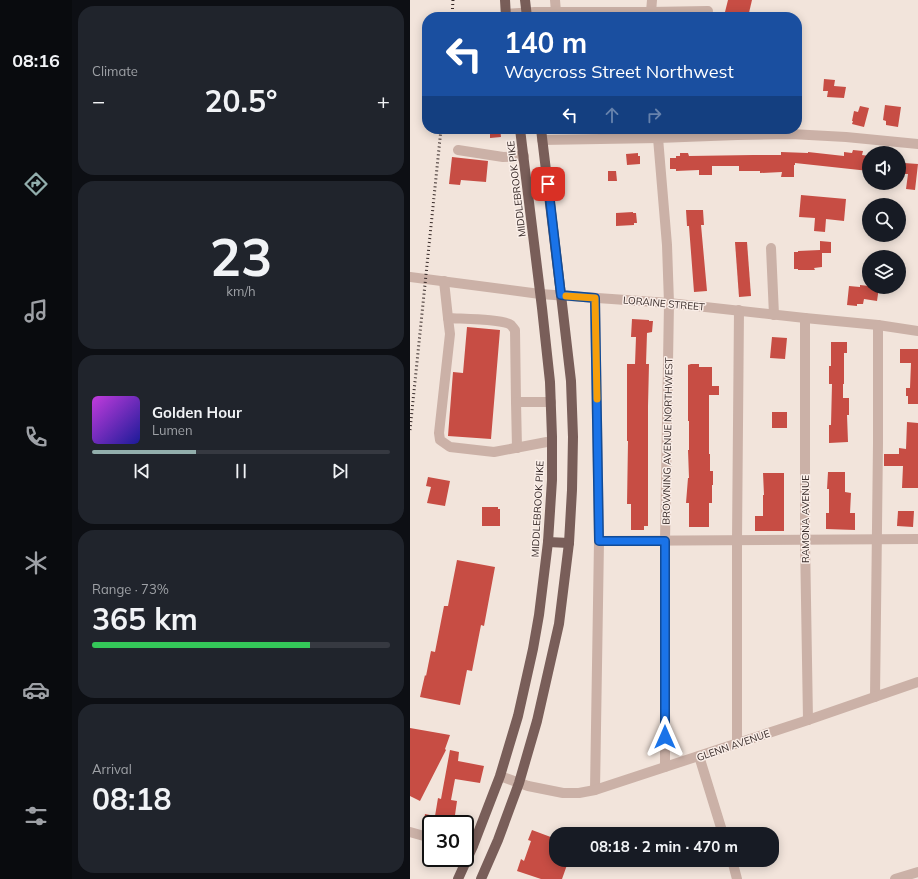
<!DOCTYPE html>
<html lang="en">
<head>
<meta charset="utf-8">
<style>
  :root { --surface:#171b24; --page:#20242c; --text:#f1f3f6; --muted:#9ea1a6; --line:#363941; --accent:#92aeac }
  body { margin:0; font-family:Mulish,sans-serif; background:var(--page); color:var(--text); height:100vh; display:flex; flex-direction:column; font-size:15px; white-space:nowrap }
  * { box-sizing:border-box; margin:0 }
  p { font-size:13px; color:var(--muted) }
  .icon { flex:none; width:22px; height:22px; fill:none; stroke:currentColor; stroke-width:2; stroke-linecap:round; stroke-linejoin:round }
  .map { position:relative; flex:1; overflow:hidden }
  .sheet { display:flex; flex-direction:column; gap:6px; padding:6px; background:#0d0f14; width:338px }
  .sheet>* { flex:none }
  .guide { position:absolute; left:12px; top:12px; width:380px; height:122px; border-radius:16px; box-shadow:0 2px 10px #0003; background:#1a4fa0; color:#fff; overflow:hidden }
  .controls { position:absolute; left:452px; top:146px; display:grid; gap:8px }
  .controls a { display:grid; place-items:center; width:44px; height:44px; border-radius:50%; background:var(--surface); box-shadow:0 2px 10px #0003; font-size:20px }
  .speed { position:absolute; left:12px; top:815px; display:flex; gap:8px; font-size:20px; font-weight:700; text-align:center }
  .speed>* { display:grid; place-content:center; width:52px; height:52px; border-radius:50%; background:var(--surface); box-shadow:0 2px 10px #0003; line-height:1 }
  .speed .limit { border:2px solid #111; border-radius:6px; background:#fff; color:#111 }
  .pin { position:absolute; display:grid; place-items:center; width:34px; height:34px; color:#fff; margin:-17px; border-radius:8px; box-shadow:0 2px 6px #0006 }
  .me { position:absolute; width:44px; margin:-22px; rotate:0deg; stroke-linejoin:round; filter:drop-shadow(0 0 3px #0008) }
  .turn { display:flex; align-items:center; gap:14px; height:84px; padding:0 16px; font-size:18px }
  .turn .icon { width:52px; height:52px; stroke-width:2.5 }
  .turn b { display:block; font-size:28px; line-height:34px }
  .lanes { display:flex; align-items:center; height:38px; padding:0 16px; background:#0003; justify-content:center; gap:20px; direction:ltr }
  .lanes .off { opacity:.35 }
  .big { font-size:30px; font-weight:700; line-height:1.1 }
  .sheet .tile { flex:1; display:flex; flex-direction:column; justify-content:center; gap:6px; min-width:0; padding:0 14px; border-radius:16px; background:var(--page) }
  .sheet .dial { align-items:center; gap:0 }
  .dial b { font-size:52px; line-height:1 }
  .song { display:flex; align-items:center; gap:12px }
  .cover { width:48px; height:48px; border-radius:6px; background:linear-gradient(135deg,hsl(290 70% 55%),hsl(240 70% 35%)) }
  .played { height:4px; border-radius:2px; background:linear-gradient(90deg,var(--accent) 35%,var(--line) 35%) }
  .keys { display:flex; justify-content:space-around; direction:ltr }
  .heat { display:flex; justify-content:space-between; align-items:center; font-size:22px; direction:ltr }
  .charge { height:6px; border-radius:3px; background:linear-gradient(90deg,#34c759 73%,var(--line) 0) }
  .trip { position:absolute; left:139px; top:827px; width:230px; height:40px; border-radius:16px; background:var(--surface); box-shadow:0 2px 10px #0003; font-weight:700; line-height:40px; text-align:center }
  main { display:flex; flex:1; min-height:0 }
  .menu { display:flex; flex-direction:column; width:72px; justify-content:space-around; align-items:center; background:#090b0e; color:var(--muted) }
  .menu .icon { width:28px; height:28px }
  .menu .active { color:var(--accent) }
  .menu b { font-size:18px; color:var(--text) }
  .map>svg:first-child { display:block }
  .building { fill:#c74d44 }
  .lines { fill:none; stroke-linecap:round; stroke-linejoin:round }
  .minor { stroke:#cbb1a7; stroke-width:10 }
  .major { stroke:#795e59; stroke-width:10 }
  .rail { stroke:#372a28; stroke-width:3; stroke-dasharray:1 3; stroke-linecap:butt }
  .route-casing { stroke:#114b97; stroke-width:10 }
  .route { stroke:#1a73e8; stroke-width:7 }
  .slow { stroke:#f59e0b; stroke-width:7 }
  .labels { text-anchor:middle; stroke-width:3; stroke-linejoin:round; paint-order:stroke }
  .street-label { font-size:10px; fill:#372a28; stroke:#faeee8 }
</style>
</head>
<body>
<main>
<nav class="menu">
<b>08:16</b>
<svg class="icon active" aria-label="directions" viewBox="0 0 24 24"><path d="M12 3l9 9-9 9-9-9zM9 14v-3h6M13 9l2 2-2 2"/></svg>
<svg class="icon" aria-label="music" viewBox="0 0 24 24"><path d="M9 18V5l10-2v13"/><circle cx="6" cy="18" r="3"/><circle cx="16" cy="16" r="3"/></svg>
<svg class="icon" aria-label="phone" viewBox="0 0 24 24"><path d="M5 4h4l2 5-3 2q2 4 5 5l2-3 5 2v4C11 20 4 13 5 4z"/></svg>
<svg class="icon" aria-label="climate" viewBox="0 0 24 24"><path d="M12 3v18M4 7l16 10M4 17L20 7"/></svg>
<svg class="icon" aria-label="car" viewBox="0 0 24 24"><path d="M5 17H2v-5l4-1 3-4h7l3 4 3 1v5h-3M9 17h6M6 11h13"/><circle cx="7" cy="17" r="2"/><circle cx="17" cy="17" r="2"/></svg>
<svg class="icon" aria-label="filters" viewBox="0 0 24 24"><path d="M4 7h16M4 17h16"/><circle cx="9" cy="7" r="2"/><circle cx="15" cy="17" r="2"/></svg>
</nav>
<section class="sheet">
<div class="tile"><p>Climate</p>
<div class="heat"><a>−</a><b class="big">20.5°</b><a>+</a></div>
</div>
<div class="tile dial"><b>23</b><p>km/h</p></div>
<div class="tile">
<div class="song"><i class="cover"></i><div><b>Golden Hour</b><p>Lumen</p></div></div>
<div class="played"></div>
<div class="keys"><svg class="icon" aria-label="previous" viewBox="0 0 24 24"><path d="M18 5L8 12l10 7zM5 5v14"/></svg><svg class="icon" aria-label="pause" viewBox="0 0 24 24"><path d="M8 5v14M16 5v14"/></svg><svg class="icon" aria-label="next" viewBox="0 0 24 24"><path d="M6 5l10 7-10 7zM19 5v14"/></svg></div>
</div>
<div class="tile"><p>Range · 73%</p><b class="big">365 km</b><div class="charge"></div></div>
<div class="tile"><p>Arrival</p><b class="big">08:18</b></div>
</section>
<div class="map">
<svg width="508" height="879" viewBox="0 0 508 879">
  <rect width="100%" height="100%" fill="#f2e4db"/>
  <!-- building -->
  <g class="building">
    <polygon points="318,0 342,0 338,17 315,12"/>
    <polygon points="414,79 425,80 424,86 436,87 434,98 417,97 418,91 413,91"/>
    <polygon points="475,105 491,107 488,127 476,125 476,121 473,120"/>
    <polygon points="450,106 459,108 454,127 442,124 443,121 442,121 444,111 448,112"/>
    <polygon points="90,129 91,137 80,138 80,130"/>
    <polygon points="443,150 453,151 452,155 459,156 459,171 385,163 385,165 384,165 384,177 371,177 372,172 350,173 350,171 329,171 329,166 302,166 302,175 289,175 289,170 266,171 266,169 260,169 260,158 266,158 266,156 270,156 270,153 278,153 279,156 343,155 371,155 371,152 398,153 398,152 434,156 434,152 442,153"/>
    <polygon points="228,153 228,156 230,156 230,164 217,165 216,154"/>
    <polygon points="42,157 78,161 76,182 51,180 50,185 39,184"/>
    <polygon points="494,163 508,164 505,190 496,189 498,174 493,174"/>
    <polygon points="198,171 206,171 207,181 198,181"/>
    <polygon points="391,195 436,199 434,221 416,219 415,232 404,231 405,218 389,217"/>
    <polygon points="276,210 293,210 294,225 291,225 297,291 284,292 279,226 277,226"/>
    <polygon points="223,212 223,213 226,213 227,223 224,223 224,225 206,226 206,213"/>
    <polygon points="410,241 421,242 421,253 412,253 412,267 404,268 405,270 388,270 388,269 384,269 384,252 388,252 388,251 410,250"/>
    <polygon points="325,242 337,242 341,296 329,297"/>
    <polygon points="450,285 459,286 459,287 469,287 467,301 454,299 453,304 447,304 447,306 437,305 439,286 450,287"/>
    <polygon points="222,319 239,320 239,321 243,321 242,332 237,333 236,364 239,364 238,406 238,526 234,526 234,530 221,530 221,504 217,504 218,441 217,441 217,364 225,364 226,337 221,337"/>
    <polygon points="57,327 90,330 81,439 38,436 43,372 53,373"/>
    <polygon points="362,337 377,338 375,359 360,358"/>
    <polygon points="421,342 437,342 437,353 434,353 434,384 433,384 433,398 439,398 439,415 437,415 438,442 419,443 419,425 421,425 422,384 419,384 419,366 421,366"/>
    <polygon points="490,349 508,349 508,404 498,404 498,396 496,396 496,388 500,388 501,363 490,363"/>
    <polygon points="281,364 289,364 289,367 302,367 302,386 309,386 309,395 299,395 299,454 300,454 300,471 303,471 303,485 302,485 302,503 299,503 299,527 279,527 279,503 276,503 278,478 279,478 278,450 279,450 279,421 278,421 278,365"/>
    <rect x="362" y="412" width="15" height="16"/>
    <polygon points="497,422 508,423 508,488 492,488 493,466 474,466 474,454 489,454 489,448 496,449"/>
    <polygon points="418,472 435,472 435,492 441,493 440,513 445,513 445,530 416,529 416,513 419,513 419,489 417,489"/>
    <polygon points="353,473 374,473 374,531 345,531 345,516 353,516 353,495 354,495"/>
    <polygon points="18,477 40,481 35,506 17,503 21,487 16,486"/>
    <polygon points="72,507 88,507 88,509 90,509 90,526 72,526"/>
    <polygon points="488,511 504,511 503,527 487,526"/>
    <polygon points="47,560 85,567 74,626 71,625 62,671 57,670 50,705 10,697 15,675 16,676 21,651 25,652 34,606 38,606"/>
    <polygon points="0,728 40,735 35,749 36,750 10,801 0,796"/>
    <polygon points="40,750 49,752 48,761 74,766 70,783 45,779 41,800 47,801 45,815 51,817 50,824 21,824 21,831 12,829 15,814 25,816 28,798 31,799"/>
    <polygon points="122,830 146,839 146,845 144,851 146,852 146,860 150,860 149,862 157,865 152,879 131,879 107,871 111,859 114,861 121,841 118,840"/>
  </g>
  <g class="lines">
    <!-- minor -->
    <g class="minor">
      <polyline points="145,0 146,12"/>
      <polyline points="241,12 242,0"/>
      <polyline points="96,14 125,12 241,12 298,11"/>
      <polyline points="248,138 257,245 259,303 255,541 255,767"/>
      <polyline points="132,140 248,138 327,135 381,134 436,137 508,144"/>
      <polyline points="48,150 93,157 114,156"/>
      <polyline points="361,248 364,315"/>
      <polyline points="0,277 130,294 259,303 395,318 468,325 508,331"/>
      <path d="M34,281l4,37c13,1 55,1 63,7 1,1 3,4 4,5l1,72h35"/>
      <polyline points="185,298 189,541 185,790"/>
      <polyline points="38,318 40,334 29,433 30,440 40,447 84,452 142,441"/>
      <polyline points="395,318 395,540 398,720"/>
      <polyline points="106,402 107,448"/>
      <polyline points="189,541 508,539"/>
      <polyline points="465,697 468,443 468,325"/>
      <polyline points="327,743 327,540 329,310"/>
      <polyline points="289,756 313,834"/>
      <polyline points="90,776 118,786 153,793 169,793 185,790 398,720 508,682"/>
      <polyline points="0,832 21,838"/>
      <polyline points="55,845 63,846"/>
      <polyline points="322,860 327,879"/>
      <polyline points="485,879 508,872"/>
    </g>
    <!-- major -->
    <g class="major">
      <polyline points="95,0 96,17"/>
      <polyline points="115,0 117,17"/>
      <polyline points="138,542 159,543"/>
      <polyline points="48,879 63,846 90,776 108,716 123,649 129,615 138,542 142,480 142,437 140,382 132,308 110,129"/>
      <polyline points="71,879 88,840 109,783 127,721 149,624 159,543 162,490 163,437 161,381 151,295 131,129"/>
    </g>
    <!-- rail -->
    <g class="rail">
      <polyline points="42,17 43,0"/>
      <polyline points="0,430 31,129"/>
    </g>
  </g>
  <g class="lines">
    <defs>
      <polyline id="route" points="138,184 151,295 185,298 189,541 255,541 255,737"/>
    </defs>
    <!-- route casing -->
    <use href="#route" class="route-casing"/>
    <!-- route -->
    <use href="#route" class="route"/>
    <!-- slow -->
    <polyline class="slow" points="156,296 185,298 187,399"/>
  </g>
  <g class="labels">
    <!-- street labels -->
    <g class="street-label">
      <text transform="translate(106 189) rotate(-97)" y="4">MIDDLEBROOK PIKE</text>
      <text transform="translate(254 303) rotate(5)" y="4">LORAINE STREET</text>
      <text transform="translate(257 441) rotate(-89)" y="4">BROWNING AVENUE NORTHWEST</text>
      <text transform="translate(127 509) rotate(-87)" y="4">MIDDLEBROOK PIKE</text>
      <text transform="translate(395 519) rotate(-90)" y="4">RAMONA AVENUE</text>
      <text transform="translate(323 745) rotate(-19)" y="4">GLENN AVENUE</text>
    </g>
  </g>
</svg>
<div class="controls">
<a><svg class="icon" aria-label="sound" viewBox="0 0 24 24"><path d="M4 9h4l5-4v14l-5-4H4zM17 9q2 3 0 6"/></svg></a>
<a><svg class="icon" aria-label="search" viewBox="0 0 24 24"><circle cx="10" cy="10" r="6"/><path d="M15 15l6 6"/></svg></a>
<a><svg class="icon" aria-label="layers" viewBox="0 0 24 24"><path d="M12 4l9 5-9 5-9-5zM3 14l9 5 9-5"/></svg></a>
</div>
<div class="speed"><div class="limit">30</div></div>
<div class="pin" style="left:138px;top:184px;background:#d93025"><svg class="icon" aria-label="arrive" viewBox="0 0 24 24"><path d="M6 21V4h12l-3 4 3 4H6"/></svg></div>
<svg class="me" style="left:255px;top:737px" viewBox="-20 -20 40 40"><path d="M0-17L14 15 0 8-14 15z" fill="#1a73e8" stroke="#fff" stroke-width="4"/></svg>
<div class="trip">08:18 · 2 min · 470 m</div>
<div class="guide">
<div class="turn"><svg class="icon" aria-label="left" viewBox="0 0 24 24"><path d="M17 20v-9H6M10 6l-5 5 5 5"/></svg><div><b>140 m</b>Waycross Street Northwest</div></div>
<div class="lanes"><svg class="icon" aria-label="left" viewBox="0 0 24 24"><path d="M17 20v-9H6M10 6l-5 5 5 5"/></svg><svg class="icon off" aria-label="ahead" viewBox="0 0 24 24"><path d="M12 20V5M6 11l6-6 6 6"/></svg><svg class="icon off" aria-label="right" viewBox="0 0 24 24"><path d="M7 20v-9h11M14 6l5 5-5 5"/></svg></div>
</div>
</div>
</main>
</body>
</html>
